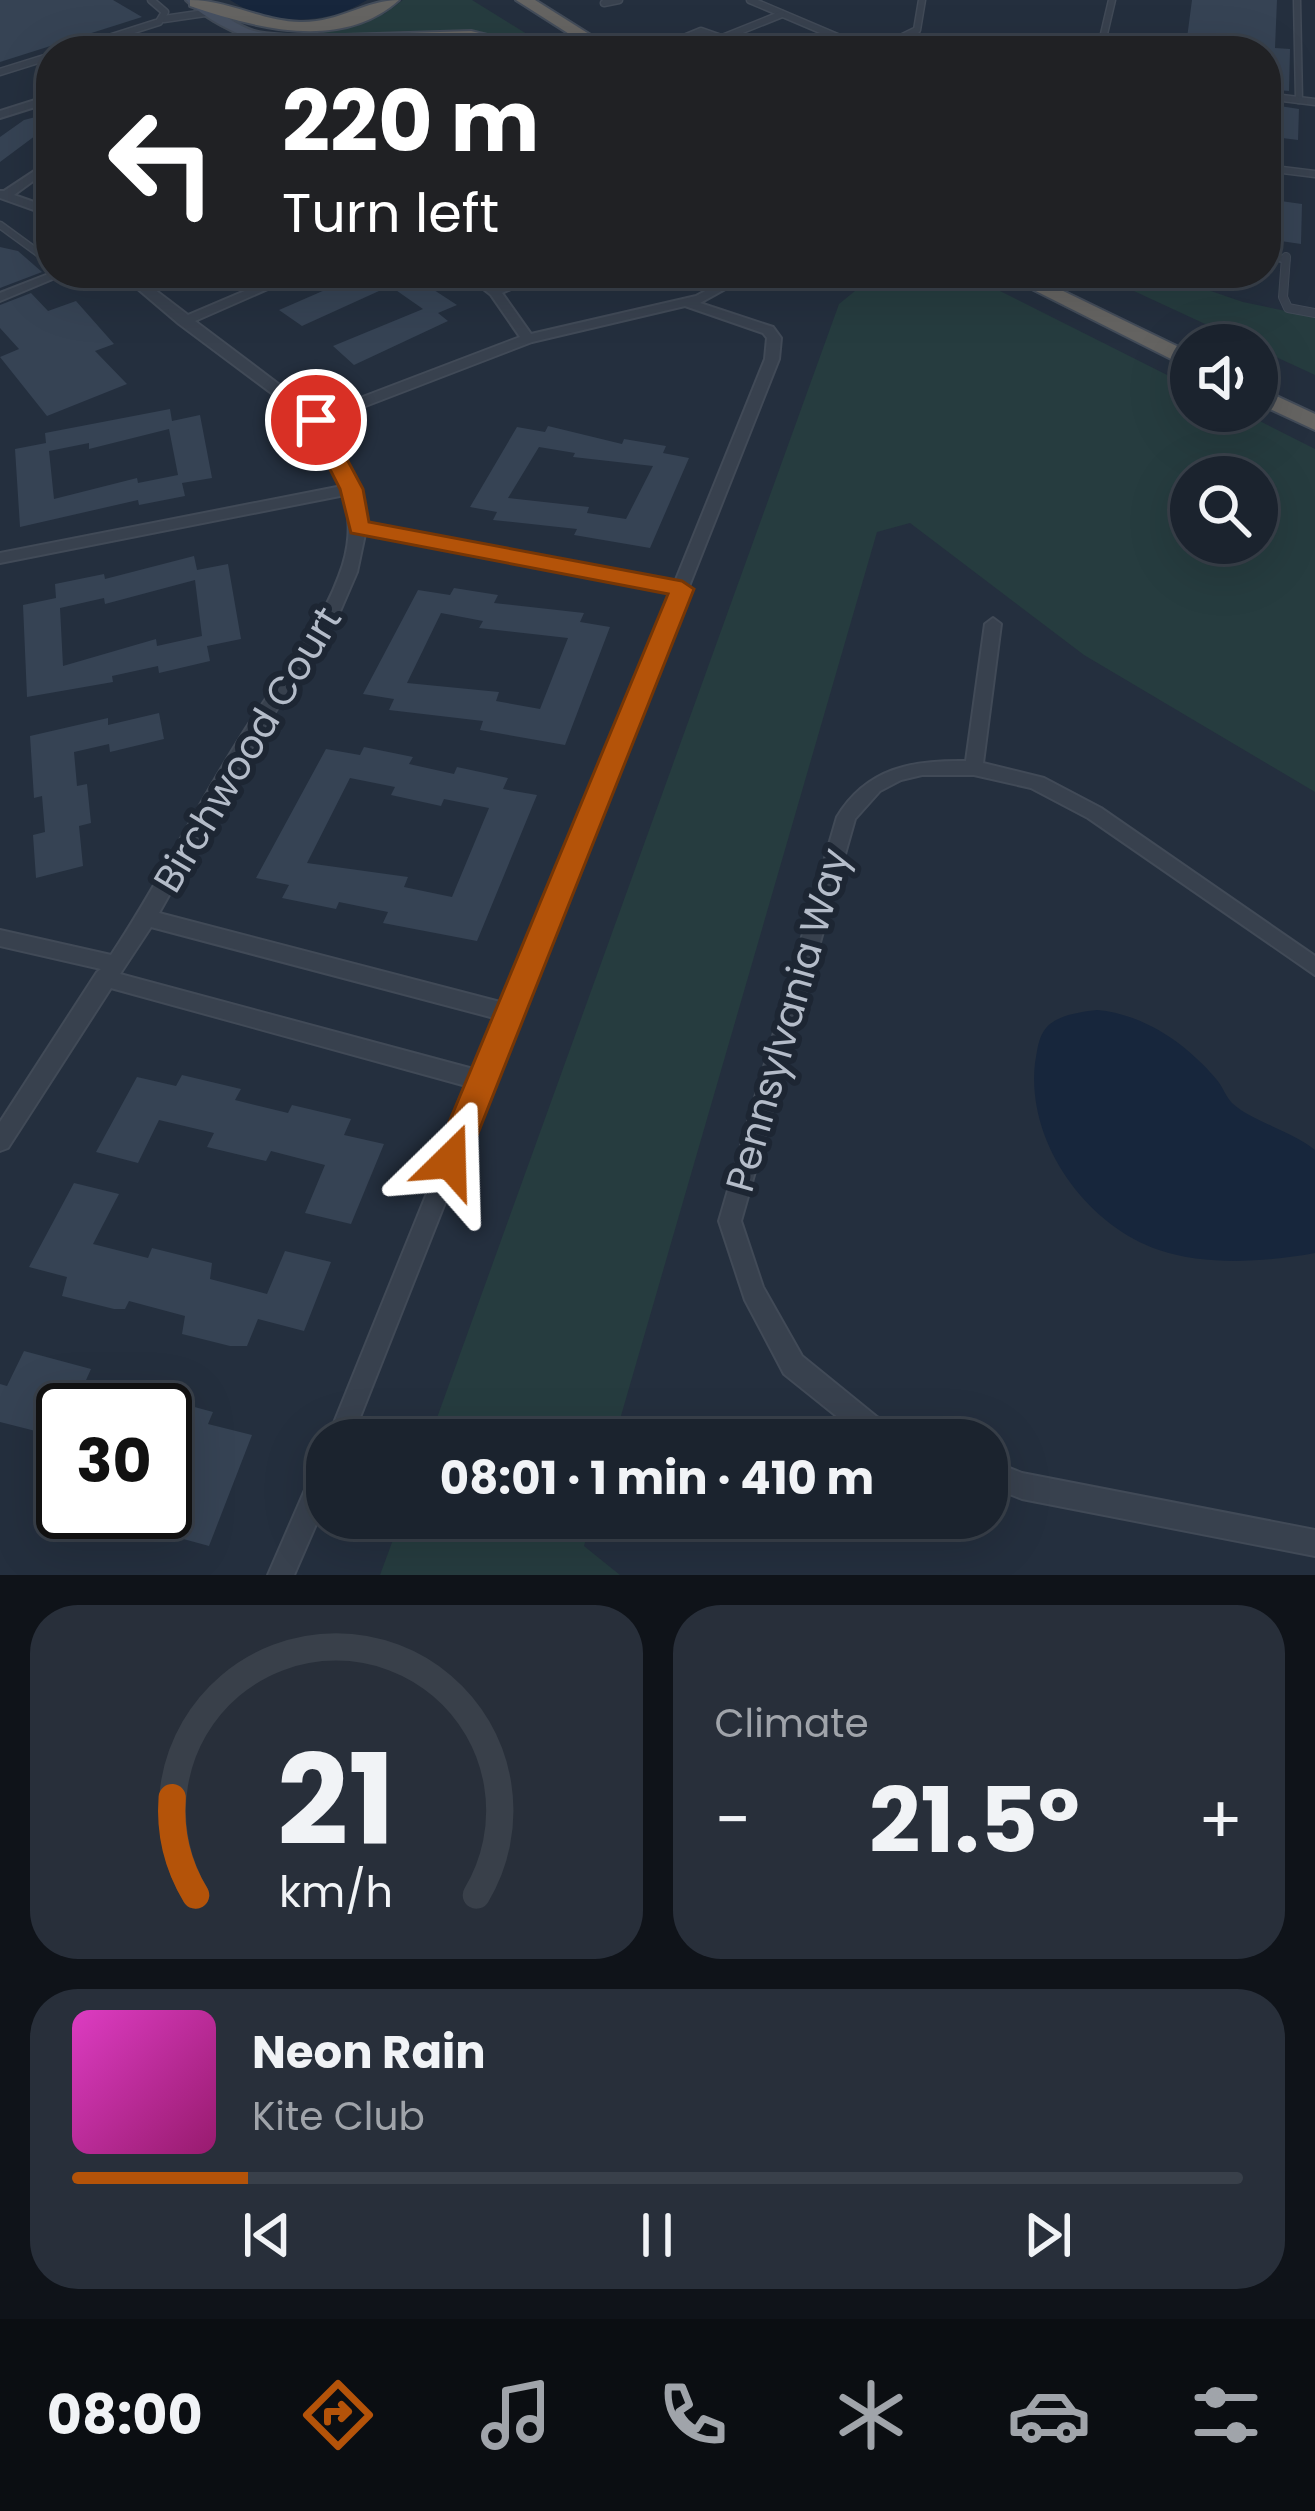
<!DOCTYPE html>
<html lang="en">
<head>
<meta charset="utf-8">
<style>
  :root { --surface:#1b232e; --page:#282f3a; --text:#f1f3f6; --muted:#a0a4aa; --line:#39404a; --accent:#b45309 }
  body { margin:0; font-family:Poppins,sans-serif; background:var(--page); color:var(--text); height:100vh; display:flex; flex-direction:column; font-size:45px; white-space:nowrap }
  * { box-sizing:border-box; margin:0 }
  p { font-size:39px; color:var(--muted) }
  .icon { flex:none; width:66px; height:66px; fill:none; stroke:currentColor; stroke-width:2; stroke-linecap:round; stroke-linejoin:round }
  .map { position:relative; height:1575px; overflow:hidden }
  .drawer { display:flex; flex-direction:column; gap:30px; padding:30px; background:#0f1319; flex:1 }
  .drawer>* { flex:none }
  .hud { position:absolute; left:36px; top:36px; width:1245px; height:252px; border-radius:48px; box-shadow:0 12px 48px #0002,0 0 0 3px var(--line); background:#202124; color:#fff; overflow:hidden }
  .tools { position:absolute; left:1170px; top:324px; display:grid; gap:24px }
  .tools a { display:grid; place-items:center; width:108px; height:108px; border-radius:50%; background:var(--surface); box-shadow:0 12px 48px #0002,0 0 0 3px var(--line); font-size:60px }
  .speed { position:absolute; left:36px; top:1383px; display:flex; gap:24px; font-size:60px; font-weight:700; text-align:center }
  .speed>* { display:grid; place-content:center; width:156px; height:156px; border-radius:50%; background:var(--surface); box-shadow:0 12px 48px #0002,0 0 0 3px var(--line); line-height:1 }
  .speed .limit { border:6px solid #111; border-radius:18px; background:#fff; color:#111 }
  .pin { position:absolute; display:grid; place-items:center; width:102px; height:102px; color:#fff; margin:-51px; border:6px solid #fff; border-radius:50%; box-shadow:0 3px 12px #0007 }
  .me { position:absolute; width:132px; margin:-66px; rotate:22deg; stroke-linejoin:round; filter:drop-shadow(0 0 9px #0008) }
  .turn { display:flex; align-items:center; gap:42px; height:252px; padding:0 48px; font-size:54px }
  .turn .icon { width:156px; height:156px; stroke-width:2.5 }
  .turn b { display:block; font-size:84px; line-height:102px }
  .big { font-size:90px; font-weight:700; line-height:1.1 }
  .drawer .widget { flex:1; display:flex; flex-direction:column; justify-content:center; gap:18px; min-width:0; padding:0 42px; border-radius:48px; background:var(--page) }
  .drawer .dial { align-items:center; gap:0 }
  .dial svg { height:312px; overflow:visible; fill:none; stroke:var(--line); stroke-width:7; stroke-linecap:round; text-anchor:middle }
  .dial text { fill:var(--text); stroke:none }
  .song { display:flex; align-items:center; gap:36px }
  .cover { width:144px; height:144px; border-radius:18px; background:linear-gradient(135deg,hsl(310 70% 55%),hsl(320 70% 35%)) }
  .played { height:12px; border-radius:6px; background:linear-gradient(90deg,var(--accent) 15%,var(--line) 15%) }
  .keys { display:flex; justify-content:space-around; direction:ltr }
  .heat { display:flex; justify-content:space-between; align-items:center; font-size:66px; direction:ltr }
  .drawer .tiles { flex:1; display:grid; gap:30px; grid-template-columns:1fr 1fr }
  .widget:last-child { grid-column:span 2 }
  .trip { position:absolute; left:306px; top:1419px; width:702px; height:120px; border-radius:48px; background:var(--surface); box-shadow:0 12px 48px #0002,0 0 0 3px var(--line); font-weight:700; line-height:120px; text-align:center }
  .dock { display:flex; height:192px; justify-content:space-around; align-items:center; background:#0b0e12; color:var(--muted) }
  .dock .icon { width:84px; height:84px }
  .dock .on { color:var(--accent) }
  .dock b { font-size:54px; color:var(--text) }
  .map>svg:first-child { display:block }
  .green { fill:#263c3f; fill-rule:evenodd }
  .water { fill:#17263c }
  .building { fill:#364354; fill-rule:evenodd }
  .lines { fill:none; stroke-linecap:round; stroke-linejoin:round }
  .service-far1-casing { stroke:#414a57; stroke-width:9 }
  .service-casing { stroke:#414a57; stroke-width:10 }
  .minor-casing { stroke:#414a57; stroke-width:4 }
  .secondary-casing { stroke:#414a57; stroke-width:4 }
  .trunk-casing { stroke:#434c59; stroke-width:4 }
  .service-far1 { stroke:#38414e; stroke-width:6 }
  .service { stroke:#38414e; stroke-width:8 }
  .minor { fill:#38414e; fill-rule:evenodd }
  .secondary { fill:#465061; fill-rule:evenodd }
  .trunk { fill:#656462; fill-rule:evenodd }
  .route { fill:#b45309; stroke:#753606; stroke-width:3 }
  .labels { text-anchor:middle; stroke-width:12; stroke-linejoin:round; paint-order:stroke }
  .street-label { font-size:39px; fill:#b4bcc9; stroke:#1d2633 }
</style>
</head>
<body>
<div class="map">
<svg width="1315" height="1575" viewBox="0 0 1315 1575">
  <rect width="100%" height="100%" fill="#242f3e"/>
  <!-- green -->
  <g class="green">
    <polygon points="403,0 472,0 543,44 457,31 331,37 319,31 384,14"/>
    <path d="M877,273h87l227,114v24h49l75,38v343l-231,-137 -174,-132 -33,9 -263,908h-185l410,-1136zM1191,477h66v66h-66z"/>
    <polygon points="1095,273 1158,273 1243,302 1315,317 1315,375"/>
    <polygon points="401,1518 592,1518 584,1546 620,1575 380,1575"/>
  </g>
  <!-- water -->
  <g class="water">
    <path d="M230,0h137c-40,26 -98,26 -137,0z"/>
    <path d="M1097,1010c47,4 90,34 120,70 6,7 9,17 15,23 19,18 58,27 83,47v103c-48,9 -109,13 -156,-3 -73,-25 -133,-108 -124,-187 2,-11 3,-26 11,-35 11,-13 34,-16 51,-18z"/>
  </g>
  <!-- building -->
  <g class="building">
    <polygon points="0,0 113,0 142,17 0,62"/>
    <polygon points="1192,0 1277,0 1275,48 1290,49 1289,91 1266,89 1266,51 1187,38"/>
    <polygon points="1266,104 1299,109 1298,140 1266,136"/>
    <polygon points="51,113 51,124 0,162 0,137 24,120"/>
    <polygon points="1266,199 1302,204 1301,244 1266,239"/>
    <polygon points="0,247 18,251 42,272 0,288"/>
    <polygon points="364,273 408,273 457,305 438,313 448,321 354,365 333,346 423,309 390,286 302,326 279,310"/>
    <polygon points="31,293 48,311 76,301 114,344 95,351 127,384 47,416 0,357 19,349 0,328 0,305"/>
    <path d="M170,409l2,12 28,-6 12,63 -30,5 3,13 -46,9 -1,-5 -118,27 -5,-78 31,-6 -1,-10zM169,429l9,46 -40,8 -1,-5 -83,21 -5,-48 40,-8v6z"/>
    <path d="M548,426l74,18 2,-5 42,7 -3,7 26,5 -39,90 -76,-13 3,-6 -84,-9 4,-8 -27,-5 47,-80 28,5zM539,447l36,6 -2,4 80,9 -27,53 -39,-6 2,-6 -81,-9z"/>
    <path d="M194,556l3,14 31,-6 13,75 -34,7 3,15 -51,12 -1,-7 -46,10 1,6 -86,15 -4,-92 33,-7 -1,-14 49,-10 1,5zM195,580l7,56 -45,10 -1,-7 -93,27 -3,-58 44,-10 1,6z"/>
    <path d="M454,588l44,7 -4,8 90,10 -4,9 30,5 -45,118 -85,-15 3,-9 -94,-11 5,-11 -31,-5 55,-104 32,5zM441,613l42,8 -4,7 89,10 -28,71 -44,-8 3,-9 -92,-9z"/>
    <polygon points="159,713 164,739 110,752 109,744 74,752 77,786 87,784 91,823 79,826 83,866 36,878 33,835 45,832 42,796 34,798 30,736 108,718 108,725"/>
    <path d="M364,747l49,10 -4,7 45,10 3,-7 51,11 -5,11 34,6 -60,146 -94,-18 5,-11 -49,-10 -3,7 -54,-11 7,-13 -33,-7 70,-129 34,6zM350,778l45,9 -4,8 50,11 3,-7 45,9 -37,89 -48,-10 4,-10 -101,-14z"/>
    <polygon points="182,1075 241,1089 235,1100 288,1113 292,1105 351,1119 344,1135 384,1144 351,1224 305,1213 325,1165 271,1151 266,1161 207,1147 214,1133 159,1120 138,1163 96,1152 137,1077 176,1086"/>
    <polygon points="74,1183 119,1194 93,1244 148,1258 152,1248 212,1263 210,1279 267,1294 285,1251 331,1262 304,1331 258,1319 247,1346 230,1346 182,1334 185,1316 129,1301 125,1309 114,1309 62,1296 67,1277 29,1267"/>
    <polygon points="24,1351 91,1369 82,1389 139,1404 139,1410 63,1410 63,1438 0,1422 0,1384 7,1386"/>
    <polygon points="165,1399 213,1412 208,1424 252,1435 209,1546 154,1531 180,1469 165,1465"/>
  </g>
  <g class="lines">
    <defs>
      <g id="service-far1">
        <polyline points="750,0 870,51"/>
        <polyline points="1297,0 1299,100"/>
        <polyline points="604,3 619,0"/>
        <polyline points="164,19 205,13"/>
        <polyline points="68,51 159,22 165,12 151,0"/>
        <polyline points="653,51 672,43"/>
        <polyline points="689,51 672,43 701,31 758,51"/>
        <polyline points="690,51 782,14"/>
        <polyline points="825,51 847,41"/>
        <polyline points="874,51 917,30 922,0"/>
        <polyline points="1100,51 1112,0"/>
        <polyline points="0,72 51,56"/>
        <polyline points="1266,96 1315,102"/>
        <polyline points="1266,168 1315,174"/>
        <polyline points="0,225 48,260"/>
        <polyline points="1266,254 1286,260"/>
      </g>
      <g id="service">
        <polyline points="44,257 51,262"/>
        <polyline points="1286,257 1283,297 1288,308 1315,313"/>
      </g>
      <g id="minor">
        <polygon points="223,38 228,41 227,43 201,51 186,51"/>
        <polygon points="51,95 51,102 0,118 0,111"/>
        <polygon points="51,160 51,168 14,195 51,208 51,216 0,198 0,191 4,191"/>
        <polygon points="51,273 67,273 0,301 0,293"/>
        <path d="M119,273h14l55,42 99,-42h17l-109,48 123,93 202,-77 -29,-42 -28,-22h14l19,14 33,-14h17l-44,20 29,41 165,-38 43,-23h15l-54,30 73,24 8,11 -2,21 -428,1081h-24l143,-353 -359,-99 -103,160 -8,3v-29l97,-150 4,-3 -101,-23v-16l111,25c48,-72 86,-150 132,-222 33,-52 75,-100 96,-157 11,-28 12,-52 6,-81l-345,68v-10l342,-67 -32,-64 -131,-98zM685,306l78,27 4,5 -2,21 -90,223 -309,-58 -8,-35 -34,-67 208,-80zM365,534l306,58 -167,411 -345,-90 95,-169 84,-128 19,-44zM151,927l347,92 -21,51 -357,-96z"/>
        <path d="M993,618l8,6 -18,139 61,15 57,30 214,148v19l-227,-157 -57,-30 -57,-13h-52l-21,5 -21,11 -25,28 -114,402 22,66 39,69 75,61 36,14 3,9h-43l-13,-5 -76,-61 -39,-74 -26,-79 118,-404c30,-49 75,-57 129,-56l19,-137z"/>
        <polygon points="327,1456 327,1499 294,1575 268,1575 318,1460"/>
        <polygon points="987,1459 1022,1473 1315,1530 1315,1556 1022,1499 987,1485"/>
      </g>
      <path id="secondary" d="M186,0c24,0 44,24 68,31 21,6 48,1 66,10 -38,18 -106,-13 -134,-41z"/>
      <g id="trunk">
        <path d="M190,0c37,0 72,21 110,22 39,1 65,-22 99,-22 -58,52 -143,28 -209,6z"/>
        <polygon points="516,0 535,0 616,51 596,51"/>
        <polygon points="471,31 553,51 520,51 471,41 313,46 305,41 313,36"/>
        <polygon points="1000,273 1026,273 1191,353 1191,369"/>
        <polygon points="1257,387 1315,414 1315,430 1257,403"/>
      </g>
    </defs>
    <!-- service-far1 casing -->
    <use href="#service-far1" class="service-far1-casing"/>
    <!-- service casing -->
    <use href="#service" class="service-casing"/>
    <!-- minor casing -->
    <use href="#minor" class="minor-casing"/>
    <!-- secondary casing -->
    <use href="#secondary" class="secondary-casing"/>
    <!-- trunk casing -->
    <use href="#trunk" class="trunk-casing"/>
    <!-- service-far1 -->
    <use href="#service-far1" class="service-far1"/>
    <!-- service -->
    <use href="#service" class="service"/>
    <!-- minor -->
    <use href="#minor" class="minor"/>
    <!-- secondary -->
    <use href="#secondary" class="secondary"/>
    <!-- trunk -->
    <use href="#trunk" class="trunk"/>
  </g>
  <!-- route -->
  <polygon class="route" points="316,414 326,420 363,489 369,522 682,581 694,589 467,1161 462,1172 450,1177 438,1172 433,1161 668,594 351,533 340,489 305,420"/>
  <g class="labels">
    <!-- street labels -->
    <g class="street-label">
      <text transform="translate(247 749) rotate(-59)" y="14">Birchwood Court</text>
      <text transform="translate(787 1020) rotate(-74)" y="14">Pennsylvania Way</text>
    </g>
  </g>
</svg>
<div class="tools">
<a><svg class="icon" aria-label="sound" viewBox="0 0 24 24"><path d="M4 9h4l5-4v14l-5-4H4zM17 9q2 3 0 6"/></svg></a>
<a><svg class="icon" aria-label="search" viewBox="0 0 24 24"><circle cx="10" cy="10" r="6"/><path d="M15 15l6 6"/></svg></a>
</div>
<div class="speed"><div class="limit">30</div></div>
<div class="pin" style="left:316px;top:420px;background:#d93025"><svg class="icon" aria-label="arrive" viewBox="0 0 24 24"><path d="M6 21V4h12l-3 4 3 4H6"/></svg></div>
<svg class="me" style="left:450px;top:1161px" viewBox="-20 -20 40 40"><path d="M0-17L14 15 0 8-14 15z" fill="#b45309" stroke="#fff" stroke-width="4"/></svg>
<div class="trip">08:01 · 1 min · 410 m</div>
<div class="hud">
<div class="turn"><svg class="icon" aria-label="left" viewBox="0 0 24 24"><path d="M17 20v-9H6M10 6l-5 5 5 5"/></svg><div><b>220 m</b>Turn left</div></div>
</div>
</div>
<section class="drawer">
<div class="tiles">
<div class="widget dial"><svg viewBox="0 0 100 80">
<path d="M14 69A42 42 0 1 1 86 69"/>
<path d="M14 69A42 42 0 0 1 8 44" stroke="#b45309"/>
<text x="50" y="56" font-size="32" font-weight="700">21</text>
<text x="50" y="72" font-size="11">km/h</text>
</svg></div>
<div class="widget"><p>Climate</p>
<div class="heat"><a>−</a><b class="big">21.5°</b><a>+</a></div>
</div>
<div class="widget">
<div class="song"><i class="cover"></i><div><b>Neon Rain</b><p>Kite Club</p></div></div>
<div class="played"></div>
<div class="keys"><svg class="icon" aria-label="previous" viewBox="0 0 24 24"><path d="M18 5L8 12l10 7zM5 5v14"/></svg><svg class="icon" aria-label="pause" viewBox="0 0 24 24"><path d="M8 5v14M16 5v14"/></svg><svg class="icon" aria-label="next" viewBox="0 0 24 24"><path d="M6 5l10 7-10 7zM19 5v14"/></svg></div>
</div>
</div>
</section>
<nav class="dock">
<b>08:00</b>
<svg class="icon on" aria-label="directions" viewBox="0 0 24 24"><path d="M12 3l9 9-9 9-9-9zM9 14v-3h6M13 9l2 2-2 2"/></svg>
<svg class="icon" aria-label="music" viewBox="0 0 24 24"><path d="M9 18V5l10-2v13"/><circle cx="6" cy="18" r="3"/><circle cx="16" cy="16" r="3"/></svg>
<svg class="icon" aria-label="phone" viewBox="0 0 24 24"><path d="M5 4h4l2 5-3 2q2 4 5 5l2-3 5 2v4C11 20 4 13 5 4z"/></svg>
<svg class="icon" aria-label="climate" viewBox="0 0 24 24"><path d="M12 3v18M4 7l16 10M4 17L20 7"/></svg>
<svg class="icon" aria-label="car" viewBox="0 0 24 24"><path d="M5 17H2v-5l4-1 3-4h7l3 4 3 1v5h-3M9 17h6M6 11h13"/><circle cx="7" cy="17" r="2"/><circle cx="17" cy="17" r="2"/></svg>
<svg class="icon" aria-label="filters" viewBox="0 0 24 24"><path d="M4 7h16M4 17h16"/><circle cx="9" cy="7" r="2"/><circle cx="15" cy="17" r="2"/></svg>
</nav>
</body>
</html>
